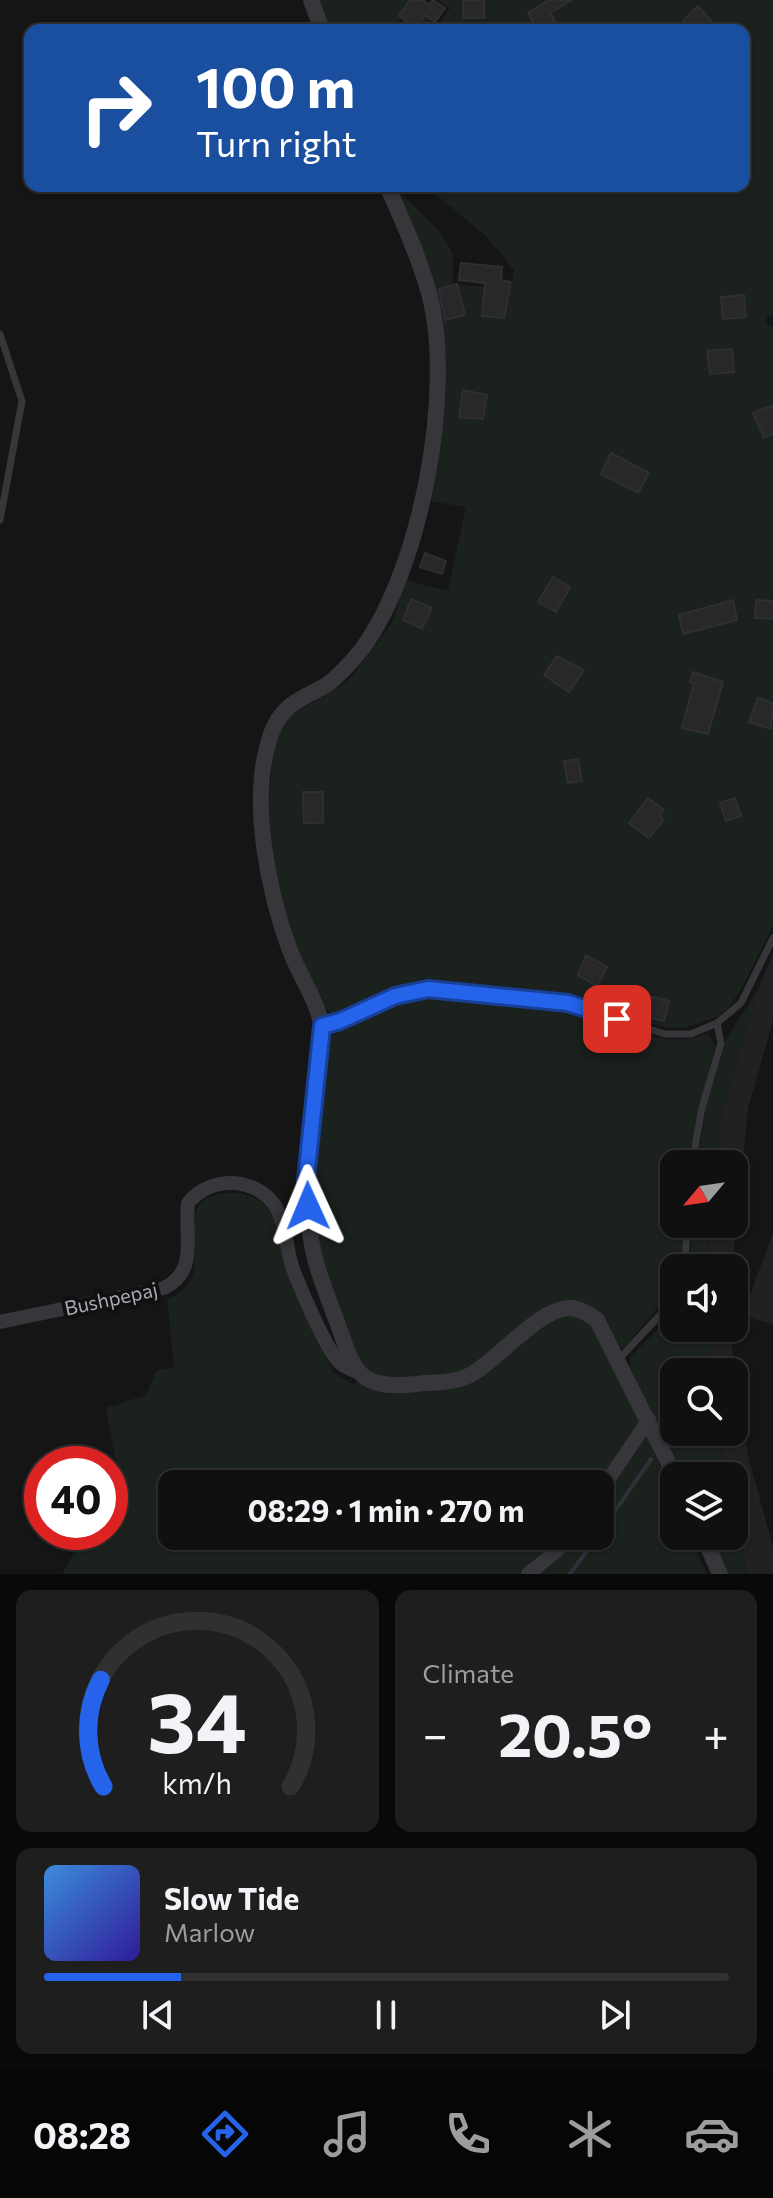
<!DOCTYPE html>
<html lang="en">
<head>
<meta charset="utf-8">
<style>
  :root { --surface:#101010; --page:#1e1e1e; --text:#f1f3f6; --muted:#9c9d9f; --line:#303030; --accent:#2563eb }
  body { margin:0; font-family:Commissioner,sans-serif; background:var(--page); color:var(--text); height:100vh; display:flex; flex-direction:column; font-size:30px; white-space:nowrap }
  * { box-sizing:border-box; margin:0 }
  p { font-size:26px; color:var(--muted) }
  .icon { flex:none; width:44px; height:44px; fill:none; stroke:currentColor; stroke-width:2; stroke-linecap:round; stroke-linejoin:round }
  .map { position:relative; height:1574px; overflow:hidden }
  .drawer { display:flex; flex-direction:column; gap:16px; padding:16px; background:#090909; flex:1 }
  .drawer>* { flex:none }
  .guide { position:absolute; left:24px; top:24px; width:726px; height:168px; border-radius:16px; box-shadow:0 2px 6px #0004,0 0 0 2px var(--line); background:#1a4fa0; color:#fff; overflow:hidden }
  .needle { width:52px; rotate:241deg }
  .controls { position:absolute; left:660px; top:1150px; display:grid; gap:16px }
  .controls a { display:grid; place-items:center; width:88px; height:88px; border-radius:16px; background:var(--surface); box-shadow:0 2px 6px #0004,0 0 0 2px var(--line); font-size:40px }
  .speed { position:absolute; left:24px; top:1446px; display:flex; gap:16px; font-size:40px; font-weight:700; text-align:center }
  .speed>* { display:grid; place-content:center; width:104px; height:104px; border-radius:50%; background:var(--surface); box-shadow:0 2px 6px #0004,0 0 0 2px var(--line); line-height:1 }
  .speed .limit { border:12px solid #d22; background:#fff; color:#111 }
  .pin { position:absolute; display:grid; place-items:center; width:68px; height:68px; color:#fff; margin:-34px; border-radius:16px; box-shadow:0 4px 12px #0006 }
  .me { position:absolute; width:88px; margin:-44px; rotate:359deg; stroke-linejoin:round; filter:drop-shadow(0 0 6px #0008) }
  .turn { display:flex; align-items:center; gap:28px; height:168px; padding:0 40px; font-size:36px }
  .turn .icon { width:104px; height:104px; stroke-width:2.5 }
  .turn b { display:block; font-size:56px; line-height:68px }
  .big { font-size:60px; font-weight:700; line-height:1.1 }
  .drawer .tile { flex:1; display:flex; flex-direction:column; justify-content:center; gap:12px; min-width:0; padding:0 28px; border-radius:16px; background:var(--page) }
  .drawer .dial { align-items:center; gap:0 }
  .dial svg { height:208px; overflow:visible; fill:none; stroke:var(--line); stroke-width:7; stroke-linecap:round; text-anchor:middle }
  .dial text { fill:var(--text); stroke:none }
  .song { display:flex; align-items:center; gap:24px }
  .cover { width:96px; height:96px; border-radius:12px; background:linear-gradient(135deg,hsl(210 70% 55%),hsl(250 70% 35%)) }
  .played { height:8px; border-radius:4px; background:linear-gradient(90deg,var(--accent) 20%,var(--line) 20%) }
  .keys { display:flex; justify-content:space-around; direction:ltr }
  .heat { display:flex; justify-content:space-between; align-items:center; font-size:44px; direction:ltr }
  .drawer .tiles { flex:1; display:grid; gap:16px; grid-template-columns:1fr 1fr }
  .tile:last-child { grid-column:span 2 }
  .trip { position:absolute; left:158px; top:1470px; width:456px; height:80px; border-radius:16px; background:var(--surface); box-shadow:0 2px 6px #0004,0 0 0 2px var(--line); font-weight:700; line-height:80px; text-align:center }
  .tabs { display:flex; height:128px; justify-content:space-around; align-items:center; background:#060606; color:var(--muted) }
  .tabs .icon { width:56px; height:56px }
  .tabs .on { color:var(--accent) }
  .tabs b { font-size:36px; color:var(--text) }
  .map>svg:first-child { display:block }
  .built { fill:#212123 }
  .green { fill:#1b211c; fill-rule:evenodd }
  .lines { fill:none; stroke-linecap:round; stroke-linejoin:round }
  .stream { stroke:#2c3239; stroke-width:4 }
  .building { fill:#28282a; stroke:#2f2f32; stroke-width:2 }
  .service { stroke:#36363b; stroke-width:7 }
  .minor { stroke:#36363b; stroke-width:14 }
  .tertiary { stroke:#36363b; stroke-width:16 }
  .route-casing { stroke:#184099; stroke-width:20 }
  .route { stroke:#2563eb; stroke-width:14 }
  .labels { text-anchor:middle; stroke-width:8; stroke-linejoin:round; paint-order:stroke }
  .street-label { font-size:20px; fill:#a8aab5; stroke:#101011 }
</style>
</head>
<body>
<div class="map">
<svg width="773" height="1574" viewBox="0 0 773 1574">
  <rect width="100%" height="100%" fill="#151516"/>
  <!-- built -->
  <g class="built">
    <polygon points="773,953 773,1020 748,1109 732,1268 708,1268 709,1224 734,1224 734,1164 715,1164 721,1120 752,1004"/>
    <polygon points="773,1233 773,1324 742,1316"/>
    <polygon points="711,1328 729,1328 748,1456 773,1547 773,1574 747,1574 734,1503 734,1476 728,1476 719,1432 734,1432 734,1372 711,1372"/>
  </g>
  <!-- green -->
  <g class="green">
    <polygon points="319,0 412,0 398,24 408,30 329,30"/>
    <path d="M438,0h335v315l-6,1 -1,9 7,1v600l-30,60 -15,23 -14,9 -29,10h-18l-98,-27 -161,-11c-23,7 -50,25 -72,27l-12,-10 -41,-90 -16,-75 5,-83 9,-32 10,-12 49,-28 12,-11 40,-53 13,-43 43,11 18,-84 -37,-6 12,-69 3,-101 -16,-54 -36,-88c17,10 54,44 60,64 2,9 0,22 1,31l58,5 3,-19 -28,-34 -61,-50h319v-156h-329l8,-14 15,9 12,-17z"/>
    <polygon points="759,988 721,1120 715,1164 697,1164 706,1106 726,1039"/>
    <path d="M427,996l146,18 94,25h21l21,-5 6,12 -27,118h-14v60h11l-4,44h-7v20l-49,59 -6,1 30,93 25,57v38h16l17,38h-645l23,-42h25v-44l8,-14 -12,-66 40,-13 10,-24 18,-4 -7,-67c11,-6 23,-13 26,-26 8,-34 -18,-83 41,-81 19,0 31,10 41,25l39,112 19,42 21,13 8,-14 -38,-95 -16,-80 19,-153 4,-7 46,-24zM172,1484h428v52h-428z"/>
    <polygon points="692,1224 709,1224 708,1268 689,1268"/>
    <polygon points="674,1313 674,1328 711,1328 711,1372 674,1372 674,1432 719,1432 728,1476 681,1476 630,1367 630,1357"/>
    <polygon points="734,1503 747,1574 726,1574 708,1536 734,1536"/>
  </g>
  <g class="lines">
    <!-- stream -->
    <g class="stream">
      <polyline points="600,1533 651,1459"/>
      <polyline points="570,1574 598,1536"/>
    </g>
  </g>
  <!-- building -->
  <g class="building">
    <polygon points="410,0 423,0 429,5 433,0 445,8 435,22 425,15 416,30 411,30 402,24 405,20 399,16"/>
    <rect x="463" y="0" width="21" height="18"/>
    <polygon points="549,0 572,0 550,13 555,21 538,30 528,13"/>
    <polygon points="698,6 711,21 702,30 691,30 683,21"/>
    <polygon points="461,263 502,267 501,280 511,282 504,318 482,316 485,283 459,280"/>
    <polygon points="457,284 465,315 445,320 439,289"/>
    <polygon points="744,295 746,317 723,319 721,297"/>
    <polygon points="732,349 734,372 710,374 707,351"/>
    <polygon points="463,390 487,395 483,419 459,417"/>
    <polygon points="773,405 773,434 764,438 753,413"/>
    <polygon points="611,453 649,473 638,493 601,474"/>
    <polygon points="425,553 446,561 442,574 420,567"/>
    <polygon points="553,577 570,587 556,612 538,602"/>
    <polygon points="411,599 432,608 422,629 403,620"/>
    <polygon points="733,600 737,620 683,634 679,615"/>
    <polygon points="756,600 773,601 773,619 755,618"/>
    <polygon points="557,656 584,670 569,692 544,675"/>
    <polygon points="693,672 723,682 708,734 682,728 694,683 690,682"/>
    <polygon points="758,698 773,703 771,729 749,722"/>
    <polygon points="578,759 582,781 568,783 564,761"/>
    <polygon points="303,792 323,792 323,823 304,823"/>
    <polygon points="648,798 664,810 660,816 664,819 649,838 629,823"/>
    <polygon points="735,798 741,816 726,821 720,803"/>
    <polygon points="586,955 607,967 597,986 578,975"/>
    <polygon points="649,996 669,1001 664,1021 644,1016"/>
  </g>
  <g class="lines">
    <!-- service -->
    <g class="service">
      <polyline points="0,334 22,401 0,520"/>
      <polyline points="322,1026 340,1021 395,996 428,989 568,1003 665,1034 691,1034 717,1023 741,1003 773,938"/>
      <polyline points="692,1164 702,1108 721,1043 717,1023"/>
      <polyline points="684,1268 688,1224"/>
      <polyline points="618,1360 674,1300"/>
    </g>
    <!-- minor -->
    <g class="minor">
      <path d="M0,1322l164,-34c35,-17 20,-52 24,-85 23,-29 71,-26 89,6 10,18 9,41 16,60 8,21 32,78 46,93 5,5 11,7 16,9"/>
      <polyline points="600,1492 649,1419"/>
      <polyline points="528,1574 558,1550 569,1536"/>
    </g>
    <!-- tertiary -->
    <g class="tertiary">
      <polyline points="311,0 322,30"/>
      <path d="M387,186c16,35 32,71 42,107 26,96 -8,276 -67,356 -9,11 -22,26 -34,35 -14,9 -35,16 -45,29 -10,11 -14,25 -17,39 -14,58 3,141 23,196 10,27 27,50 33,78 -7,68 -20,137 -12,205 3,30 15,59 26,88 18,50 19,72 81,65 17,-2 38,-1 53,-9 28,-15 69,-67 100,-67 10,0 20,7 27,12l78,156"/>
      <polyline points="703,1536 720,1574"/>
    </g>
  </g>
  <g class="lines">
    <defs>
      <polyline id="route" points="308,1206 306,1179 322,1026 340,1021 395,996 428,989 568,1003 617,1019"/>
    </defs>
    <!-- route casing -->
    <use href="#route" class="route-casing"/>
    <!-- route -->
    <use href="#route" class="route"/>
  </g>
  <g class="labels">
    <!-- street labels -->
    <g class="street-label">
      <text transform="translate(111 1299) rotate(-12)" y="7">Bushpepaj</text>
    </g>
  </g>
</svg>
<div class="controls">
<a><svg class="needle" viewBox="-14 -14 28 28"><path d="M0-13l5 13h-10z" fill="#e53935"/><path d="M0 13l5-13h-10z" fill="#9c9d9f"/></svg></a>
<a><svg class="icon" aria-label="sound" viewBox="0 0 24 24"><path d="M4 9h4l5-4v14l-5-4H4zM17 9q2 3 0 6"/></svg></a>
<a><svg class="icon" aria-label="search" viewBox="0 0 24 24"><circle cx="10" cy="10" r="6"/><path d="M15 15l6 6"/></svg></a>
<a><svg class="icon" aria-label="layers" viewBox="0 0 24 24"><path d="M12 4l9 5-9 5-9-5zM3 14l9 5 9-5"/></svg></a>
</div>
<div class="speed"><div class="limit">40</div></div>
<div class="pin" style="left:617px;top:1019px;background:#d93025"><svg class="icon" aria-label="arrive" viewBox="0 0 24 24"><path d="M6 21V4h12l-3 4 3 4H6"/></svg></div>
<svg class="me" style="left:308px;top:1206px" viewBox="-20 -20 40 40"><path d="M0-17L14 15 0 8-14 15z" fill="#2563eb" stroke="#fff" stroke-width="4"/></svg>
<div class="trip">08:29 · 1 min · 270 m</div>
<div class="guide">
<div class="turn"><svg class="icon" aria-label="right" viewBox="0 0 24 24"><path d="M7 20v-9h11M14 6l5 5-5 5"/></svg><div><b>100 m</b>Turn right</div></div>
</div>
</div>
<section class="drawer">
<div class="tiles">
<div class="tile dial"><svg viewBox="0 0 100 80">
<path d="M14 69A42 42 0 1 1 86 69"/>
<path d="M14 69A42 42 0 0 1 13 28" stroke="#2563eb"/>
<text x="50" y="56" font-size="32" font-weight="700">34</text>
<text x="50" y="72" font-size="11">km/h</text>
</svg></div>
<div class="tile"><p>Climate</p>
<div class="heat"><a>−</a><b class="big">20.5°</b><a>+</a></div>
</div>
<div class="tile">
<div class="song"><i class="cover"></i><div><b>Slow Tide</b><p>Marlow</p></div></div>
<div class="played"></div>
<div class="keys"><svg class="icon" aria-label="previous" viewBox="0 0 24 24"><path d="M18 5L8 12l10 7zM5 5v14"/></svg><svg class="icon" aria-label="pause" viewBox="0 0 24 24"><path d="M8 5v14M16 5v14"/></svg><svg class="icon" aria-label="next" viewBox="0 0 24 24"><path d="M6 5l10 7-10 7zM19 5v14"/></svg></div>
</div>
</div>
</section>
<nav class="tabs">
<b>08:28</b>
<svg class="icon on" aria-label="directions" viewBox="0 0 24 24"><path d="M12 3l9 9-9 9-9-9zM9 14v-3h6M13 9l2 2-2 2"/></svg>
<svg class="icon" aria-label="music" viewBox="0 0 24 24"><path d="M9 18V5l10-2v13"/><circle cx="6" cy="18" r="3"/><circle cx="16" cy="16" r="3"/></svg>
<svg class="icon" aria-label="phone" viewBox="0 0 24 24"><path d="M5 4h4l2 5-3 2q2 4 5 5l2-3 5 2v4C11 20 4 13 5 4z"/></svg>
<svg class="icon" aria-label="climate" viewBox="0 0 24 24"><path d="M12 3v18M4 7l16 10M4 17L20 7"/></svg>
<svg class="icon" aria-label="car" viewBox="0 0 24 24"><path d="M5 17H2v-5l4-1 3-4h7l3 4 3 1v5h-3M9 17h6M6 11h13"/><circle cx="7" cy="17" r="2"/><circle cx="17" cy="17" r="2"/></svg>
</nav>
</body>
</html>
